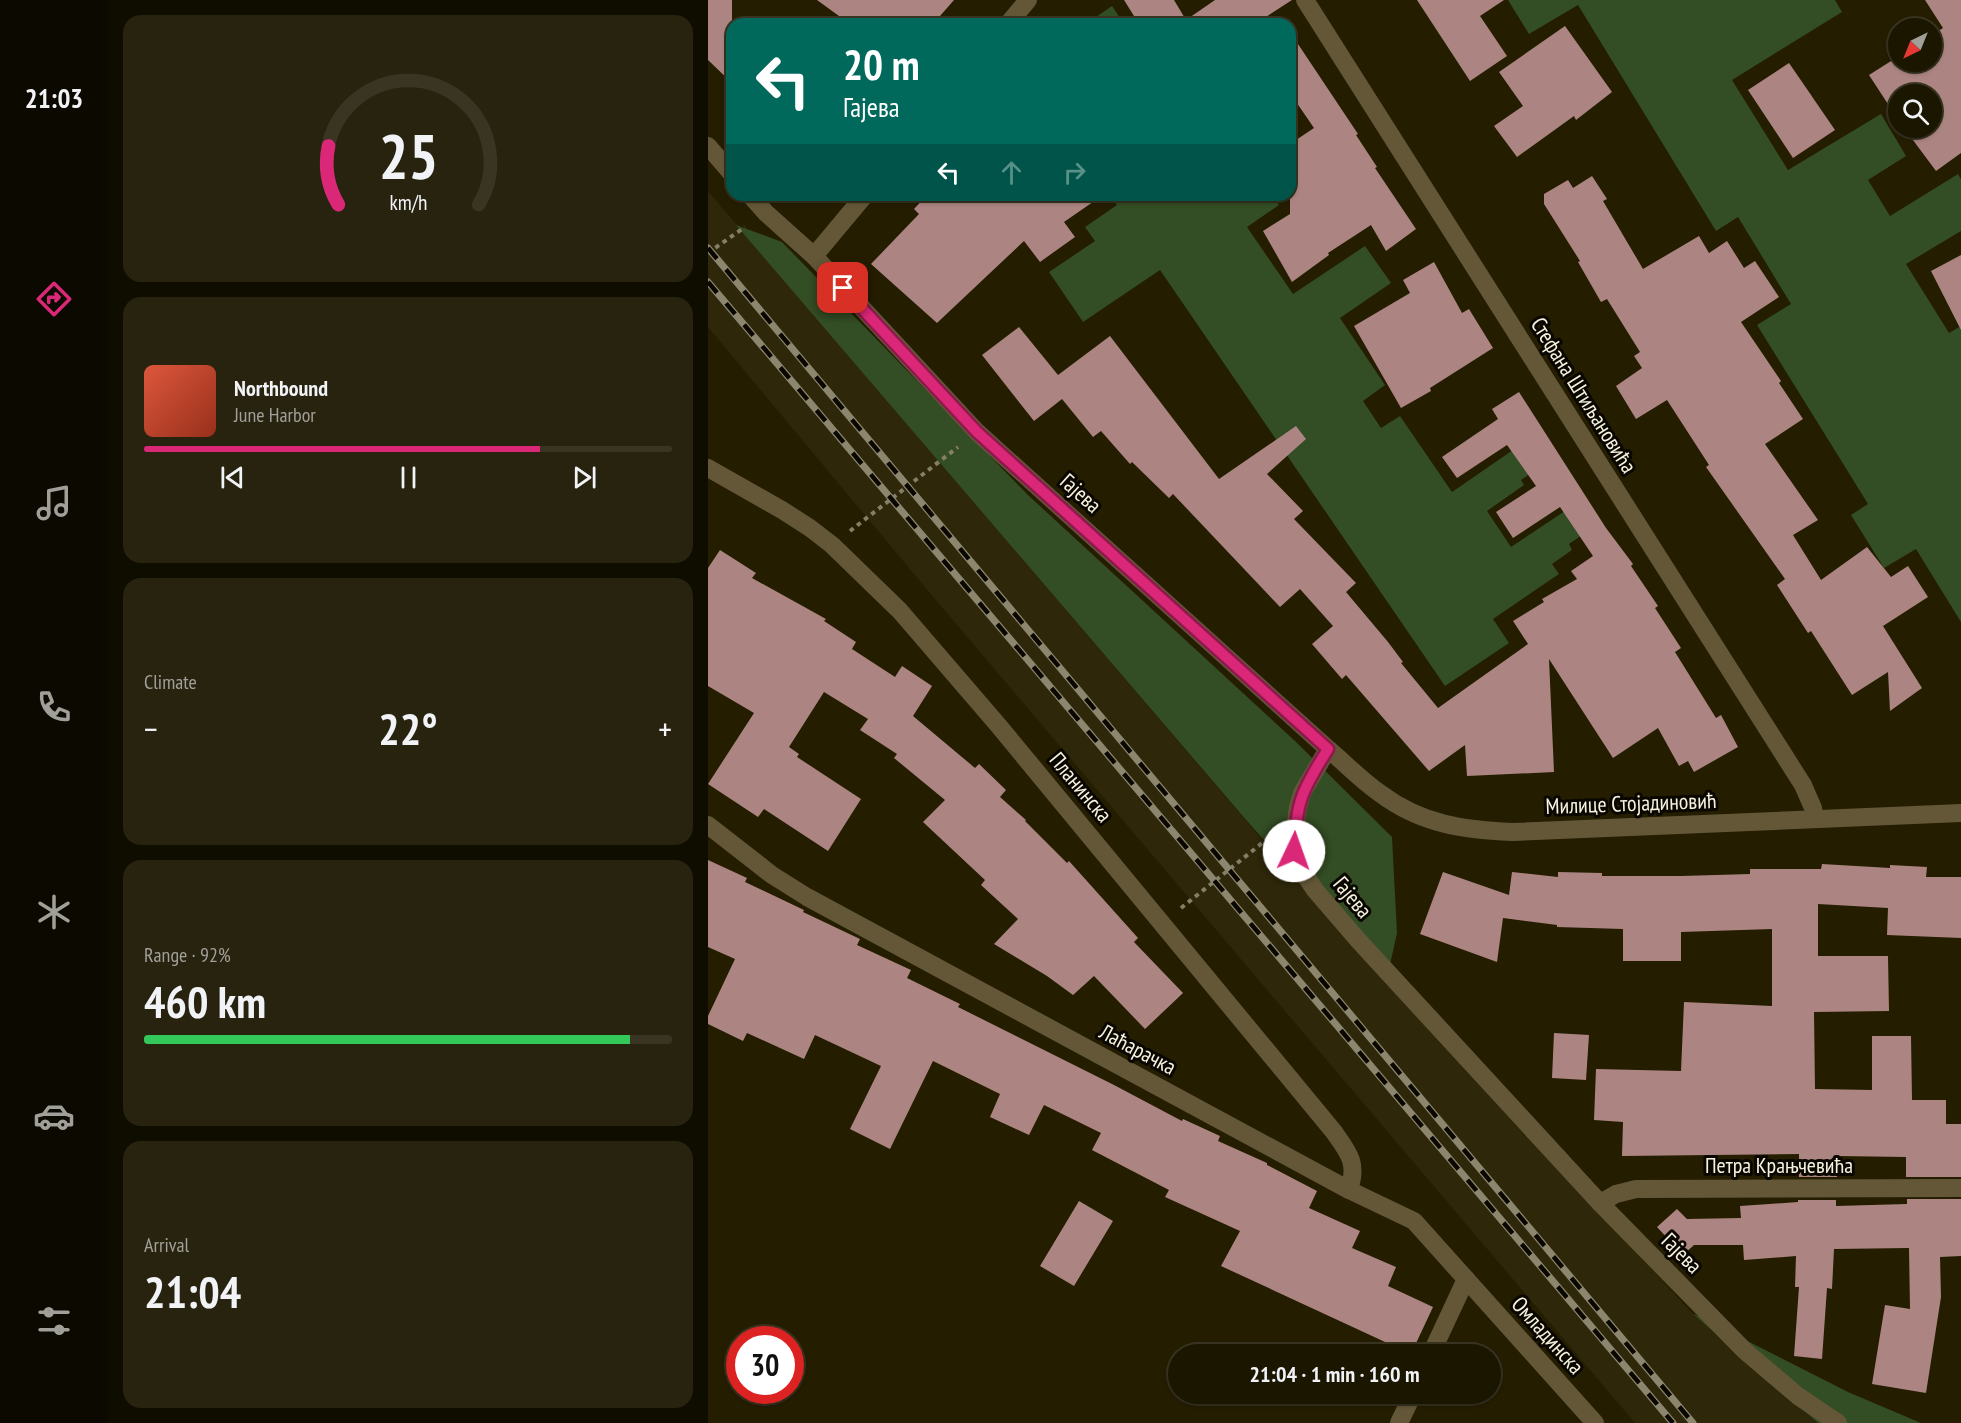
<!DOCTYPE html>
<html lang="en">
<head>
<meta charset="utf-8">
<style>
  :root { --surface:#1b1600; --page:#28230f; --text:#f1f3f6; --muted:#a09f99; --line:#393522; --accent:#db2777 }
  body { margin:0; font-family:"PT Sans Narrow",sans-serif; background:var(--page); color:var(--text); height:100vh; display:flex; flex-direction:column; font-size:22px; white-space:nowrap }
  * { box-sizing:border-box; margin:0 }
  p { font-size:20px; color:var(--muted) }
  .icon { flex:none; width:33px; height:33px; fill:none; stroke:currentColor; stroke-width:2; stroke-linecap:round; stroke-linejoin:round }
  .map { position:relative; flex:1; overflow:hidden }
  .side { display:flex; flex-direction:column; gap:15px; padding:15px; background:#0f0c00; width:600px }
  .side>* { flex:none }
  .banner { position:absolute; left:18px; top:18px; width:570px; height:183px; border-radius:18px; box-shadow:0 2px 4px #0004,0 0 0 2px var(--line); background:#00695c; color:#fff; overflow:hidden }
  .needle { width:39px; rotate:223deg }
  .tools { position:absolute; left:1180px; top:18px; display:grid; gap:12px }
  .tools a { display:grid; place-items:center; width:54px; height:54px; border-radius:50%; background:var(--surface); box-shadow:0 2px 4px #0004,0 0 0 2px var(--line); font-size:30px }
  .speed { position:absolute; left:18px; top:1326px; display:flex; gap:12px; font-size:30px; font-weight:700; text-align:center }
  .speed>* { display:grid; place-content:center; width:78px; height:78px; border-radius:50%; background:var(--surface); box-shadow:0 2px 4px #0004,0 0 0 2px var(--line); line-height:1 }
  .speed .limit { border:9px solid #d22; background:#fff; color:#111 }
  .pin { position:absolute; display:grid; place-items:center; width:51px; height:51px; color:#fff; margin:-26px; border-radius:12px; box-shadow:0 3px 9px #0006 }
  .me { position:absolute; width:66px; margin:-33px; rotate:3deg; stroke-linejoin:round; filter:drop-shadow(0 0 4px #0008) }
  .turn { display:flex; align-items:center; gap:21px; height:126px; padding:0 18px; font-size:27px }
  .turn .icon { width:78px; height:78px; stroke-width:2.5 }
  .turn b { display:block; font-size:42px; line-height:51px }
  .lanes { display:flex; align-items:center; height:57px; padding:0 18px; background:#0003; justify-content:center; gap:30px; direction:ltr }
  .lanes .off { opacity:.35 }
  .big { font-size:45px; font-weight:700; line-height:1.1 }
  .side .card { flex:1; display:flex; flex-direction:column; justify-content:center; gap:9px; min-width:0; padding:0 21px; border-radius:18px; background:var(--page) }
  .side .dial { align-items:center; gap:0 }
  .dial svg { height:156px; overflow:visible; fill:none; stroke:var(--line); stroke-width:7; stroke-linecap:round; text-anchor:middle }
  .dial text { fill:var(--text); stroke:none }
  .song { display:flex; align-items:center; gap:18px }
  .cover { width:72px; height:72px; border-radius:9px; background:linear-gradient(135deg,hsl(10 70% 55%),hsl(10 70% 35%)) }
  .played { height:6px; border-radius:3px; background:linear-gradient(90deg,var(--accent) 75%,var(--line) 75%) }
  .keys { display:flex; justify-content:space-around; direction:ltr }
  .heat { display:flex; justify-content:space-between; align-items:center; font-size:33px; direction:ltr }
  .charge { height:9px; border-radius:4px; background:linear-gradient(90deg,#34c759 92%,var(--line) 0) }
  .trip { position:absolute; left:460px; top:1344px; width:333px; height:60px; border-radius:30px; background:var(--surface); box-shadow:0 2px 4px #0004,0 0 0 2px var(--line); font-weight:700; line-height:60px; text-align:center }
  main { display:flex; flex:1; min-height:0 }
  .tabs { display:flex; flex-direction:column; width:108px; justify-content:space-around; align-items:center; background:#0b0900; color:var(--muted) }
  .tabs .icon { width:42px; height:42px }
  .tabs .current { color:var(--accent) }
  .tabs b { font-size:27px; color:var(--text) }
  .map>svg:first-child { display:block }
  .built { fill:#2e2709 }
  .green { fill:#334d24 }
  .building { fill:#ac8582 }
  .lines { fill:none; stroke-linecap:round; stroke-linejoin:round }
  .path { stroke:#857f67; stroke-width:4; stroke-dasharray:4.5 4.5; stroke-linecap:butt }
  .minor { stroke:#645738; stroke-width:18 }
  .rail-casing { stroke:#8c866f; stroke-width:7 }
  .rail { stroke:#0a0701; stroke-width:4.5; stroke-dasharray:14; stroke-linecap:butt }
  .route-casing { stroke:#8e194d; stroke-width:15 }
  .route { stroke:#db2777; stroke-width:10 }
  .labels { text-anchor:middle; stroke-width:6; stroke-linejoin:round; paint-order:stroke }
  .street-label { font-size:22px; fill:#f6f2e0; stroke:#0a0701 }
</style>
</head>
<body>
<main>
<nav class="tabs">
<b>21:03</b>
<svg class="icon current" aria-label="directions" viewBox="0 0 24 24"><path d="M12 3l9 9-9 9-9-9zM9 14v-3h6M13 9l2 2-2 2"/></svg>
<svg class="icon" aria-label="music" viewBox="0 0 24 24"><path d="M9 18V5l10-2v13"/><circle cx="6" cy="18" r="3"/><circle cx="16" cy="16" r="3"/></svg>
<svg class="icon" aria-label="phone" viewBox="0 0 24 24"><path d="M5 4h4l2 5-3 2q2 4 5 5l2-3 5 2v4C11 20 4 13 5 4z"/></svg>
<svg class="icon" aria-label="climate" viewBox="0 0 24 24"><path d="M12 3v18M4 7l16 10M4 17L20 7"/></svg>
<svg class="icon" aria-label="car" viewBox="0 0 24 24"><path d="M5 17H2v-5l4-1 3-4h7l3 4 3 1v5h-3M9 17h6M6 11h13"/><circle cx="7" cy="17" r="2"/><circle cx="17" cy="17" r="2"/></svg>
<svg class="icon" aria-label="filters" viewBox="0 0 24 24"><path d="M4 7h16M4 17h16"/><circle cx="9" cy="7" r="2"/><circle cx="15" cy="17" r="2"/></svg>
</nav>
<section class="side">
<div class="card dial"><svg viewBox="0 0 100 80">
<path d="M14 69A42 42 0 1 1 86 69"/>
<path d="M14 69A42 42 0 0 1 9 39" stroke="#db2777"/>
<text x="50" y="56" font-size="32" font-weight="700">25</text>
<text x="50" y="72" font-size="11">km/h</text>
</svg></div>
<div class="card">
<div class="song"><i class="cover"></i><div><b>Northbound</b><p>June Harbor</p></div></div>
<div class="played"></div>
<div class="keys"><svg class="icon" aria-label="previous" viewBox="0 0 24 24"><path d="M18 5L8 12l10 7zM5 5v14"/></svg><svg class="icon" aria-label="pause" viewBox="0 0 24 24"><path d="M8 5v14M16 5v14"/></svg><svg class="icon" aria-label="next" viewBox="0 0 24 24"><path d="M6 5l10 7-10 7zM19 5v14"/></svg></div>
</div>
<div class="card"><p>Climate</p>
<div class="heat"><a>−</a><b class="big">22°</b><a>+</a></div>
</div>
<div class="card"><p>Range · 92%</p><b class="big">460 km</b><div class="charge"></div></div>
<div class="card"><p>Arrival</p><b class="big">21:04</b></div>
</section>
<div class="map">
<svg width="1253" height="1423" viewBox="0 0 1253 1423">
  <rect width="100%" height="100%" fill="#241d00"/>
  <!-- built -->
  <polygon class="built" points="0,191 594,886 984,1313 1110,1423 927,1423 221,592 0,327"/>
  <!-- green -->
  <g class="green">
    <polygon points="800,0 1127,0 1134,12 1024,80 1080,170 1173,114 1198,156 1160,180 1182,216 1250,174 1253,179 1253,231 1198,264 1241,333 1253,326 1253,622 1208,549 1176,568 1143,515 1160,504 1049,325 1083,304 1030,217 1008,231 870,5 821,34"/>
    <polygon points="404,6 416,24 378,24"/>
    <polygon points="402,195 564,195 571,205 539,227 585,294 657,246 683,283 632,318 677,385 655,401 673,428 692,416 744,492 831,432 848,456 813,480 816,485 779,511 803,547 869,503 886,527 861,544 864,550 844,564 851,574 785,619 801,643 737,686 452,270 375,322 341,272 387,241 377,227 409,205"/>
    <polygon points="28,225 74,242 320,495 587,741 684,837 689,933 679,978 539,821"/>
    <polygon points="984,1313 1140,1392 1213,1423 1110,1423"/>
  </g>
  <!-- building -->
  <g class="building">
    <polygon points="0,0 24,0 24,83 0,60"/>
    <polygon points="109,0 246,0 225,24 142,24"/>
    <polygon points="416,0 466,0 478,20 507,0 584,0 547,24 431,24"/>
    <polygon points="709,0 796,0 772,16 799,56 762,81"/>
    <polygon points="1217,0 1253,0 1253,153 1228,171 1196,128 1224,128 1224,94 1191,94 1191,121 1161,75 1191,56 1191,62 1224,62 1224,35 1235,28"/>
    <polygon points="857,26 904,92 868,120 866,116 809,157 786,126 815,106 791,72"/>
    <polygon points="582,32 650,134 648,135 669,167 667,168 708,229 678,251 663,225 620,253 621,255 584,282 555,231 582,214 582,144 606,128 582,93"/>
    <polygon points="1081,63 1127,130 1085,158 1040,90"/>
    <polygon points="884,176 899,199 895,201 935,269 991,236 1001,253 1019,241 1036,268 1047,261 1071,297 1033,322 1073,381 1071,383 1095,419 1057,444 1110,520 1085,535 1113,580 1159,547 1183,577 1200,566 1220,597 1175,626 1214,688 1182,711 1180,672 1144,695 1103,631 1100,633 1069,585 1077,579 998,467 1001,465 959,400 928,419 908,386 934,368 926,356 932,352 899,299 893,302 870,262 872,261 836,204 836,194 860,180 865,188"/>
    <polygon points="219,195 395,195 356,222 367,237 332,262 316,241 229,323 163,264 211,214 206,209"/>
    <polygon points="1253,255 1253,330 1223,271"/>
    <polygon points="726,262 754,313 761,309 785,348 722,388 723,391 693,408 646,326 702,293 695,280"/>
    <polygon points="311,327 350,375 402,336 511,479 588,426 598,439 559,474 595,511 586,519 648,583 638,592 680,642 695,662 693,663 730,708 820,644 805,621 836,602 834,599 869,579 863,571 885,556 852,507 805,538 788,512 828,486 799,445 749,478 734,457 790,419 784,409 811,392 898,528 925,564 923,566 950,606 947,608 973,648 967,652 1008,718 1013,715 1030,747 986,772 980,761 971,766 950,728 905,758 841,659 846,772 759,776 757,745 721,771 638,675 634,679 604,644 625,626 592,589 572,607 465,494 461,498 424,462 422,464 393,431 385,437 354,399 326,421 274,355"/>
    <polygon points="12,550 48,573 44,578 118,619 116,621 148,642 144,649 187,677 194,666 224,686 205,716 267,768 271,764 298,790 292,797 318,820 317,821 359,863 361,861 430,938 426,942 475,993 437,1029 386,976 365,995 339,976 286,944 310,919 273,885 277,880 215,822 237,800 186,758 189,754 152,730 160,719 116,692 81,747 91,754 89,757 153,799 120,851 56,809 50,817 0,784 46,713 0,686 0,568"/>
    <polygon points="0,860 39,878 37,882 96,910 95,912 152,939 149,945 203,970 199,978 252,1004 250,1007 406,1085 474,1121 475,1119 512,1136 510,1141 559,1163 559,1165 609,1191 601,1208 652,1231 644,1248 688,1267 680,1286 725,1307 703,1354 513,1266 532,1231 457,1197 461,1190 384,1150 393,1133 336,1105 321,1135 282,1117 292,1094 225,1061 182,1149 142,1129 173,1066 107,1035 96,1059 39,1033 35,1041 0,1024 0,1016 27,959 0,947"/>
    <polygon points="1114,864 1182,868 1182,865 1219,867 1218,877 1253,877 1253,938 1179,935 1180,908 1110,904 1110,956 1180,956 1181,1011 1106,1012 1107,1089 1164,1090 1164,1036 1203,1036 1204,1100 1238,1100 1238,1124 1253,1124 1253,1177 1198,1177 1198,1157 1130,1156 1129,1177 1091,1177 1091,1154 914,1156 915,1122 886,1120 888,1069 973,1071 976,1002 1064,1006 1064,929 973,932 973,961 915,961 915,929 849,927 849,925 795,918 789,962 712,934 735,872 801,895 804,872 850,877 850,872 894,873 894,876 973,876 1042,874 1042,869 1113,869"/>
    <polygon points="846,1033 881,1035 878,1080 844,1078"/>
    <polygon points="1199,1199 1253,1199 1253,1256 1232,1257 1233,1297 1218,1393 1164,1384 1177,1305 1202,1309 1201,1248 1126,1249 1124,1289 1119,1288 1114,1359 1086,1356 1091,1287 1087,1287 1088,1256 1036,1260 1035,1245 986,1245 975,1255 949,1227 969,1209 979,1219 1033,1218 1032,1206 1090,1202 1090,1200 1128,1200 1128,1206 1199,1204"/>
    <polygon points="371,1201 405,1221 366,1286 332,1266"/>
  </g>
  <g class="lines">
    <!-- path -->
    <g class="path">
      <polyline points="0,253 37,227"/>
      <polyline points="142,531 250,447"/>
      <polyline points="473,908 563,836"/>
    </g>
    <!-- minor -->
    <g class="minor">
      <polyline points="597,0 1095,785 1105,808 1107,819"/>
      <polyline points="300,24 320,0"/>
      <polyline points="0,146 24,174"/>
      <path d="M42,195l16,18 48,43 163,176 351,317c18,15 34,32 53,45 40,30 83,36 131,38l449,-19"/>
      <polyline points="106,256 157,195"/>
      <path d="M0,468l74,42 28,18 22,17 68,66 98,114 336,407c15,21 24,31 15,58"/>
      <polyline points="620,749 594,793 590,807 587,829 586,851 597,875 607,890 650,940 892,1203 1037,1351 1090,1396 1130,1423"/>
      <polyline points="0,825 64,875 99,897 641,1190 706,1221 887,1423"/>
      <polyline points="892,1203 908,1194 928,1189 1253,1188"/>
      <polyline points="723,1354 758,1279"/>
      <polyline points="691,1423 705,1394"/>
    </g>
    <defs>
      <g id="rail">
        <polyline points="0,248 985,1423"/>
        <polyline points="0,282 965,1423"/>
      </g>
    </defs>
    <!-- rail casing -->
    <use href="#rail" class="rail-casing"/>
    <!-- rail -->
    <use href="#rail" class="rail"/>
  </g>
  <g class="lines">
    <defs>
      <path id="route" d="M135,288l134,144 351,317c-26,41 -32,53 -34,102"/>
    </defs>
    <!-- route casing -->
    <use href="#route" class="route-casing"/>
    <!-- route -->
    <use href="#route" class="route"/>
  </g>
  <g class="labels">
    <!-- street labels -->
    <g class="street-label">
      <text transform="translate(876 395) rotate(58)" y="8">Стефана Штиљановића</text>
      <text transform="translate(373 493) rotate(42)" y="8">Гајева</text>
      <text transform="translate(373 787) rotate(50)" y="8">Планинска</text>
      <text transform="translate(923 803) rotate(-2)" y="8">Милице Стојадиновић</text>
      <text transform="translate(645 897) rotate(50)" y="8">Гајева</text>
      <text transform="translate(430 1049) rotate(28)" y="8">Лаћарачка</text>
      <text x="1071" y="1173">Петра Крањчевића</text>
      <text transform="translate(974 1253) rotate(45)" y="8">Гајева</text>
      <text transform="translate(840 1335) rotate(48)" y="8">Омладинска</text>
    </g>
  </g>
</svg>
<div class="tools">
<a><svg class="needle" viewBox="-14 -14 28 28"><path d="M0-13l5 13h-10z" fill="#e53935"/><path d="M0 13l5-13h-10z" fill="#a09f99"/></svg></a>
<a><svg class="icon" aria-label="search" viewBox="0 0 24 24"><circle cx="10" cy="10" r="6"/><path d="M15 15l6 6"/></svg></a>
</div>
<div class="speed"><div class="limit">30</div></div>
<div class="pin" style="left:135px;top:288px;background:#d93025"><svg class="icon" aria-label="arrive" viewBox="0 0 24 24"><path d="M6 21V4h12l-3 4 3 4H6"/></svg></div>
<svg class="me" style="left:586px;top:851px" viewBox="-20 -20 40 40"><circle r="19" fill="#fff"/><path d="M0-13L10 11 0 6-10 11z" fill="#db2777"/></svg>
<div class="trip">21:04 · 1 min · 160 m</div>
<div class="banner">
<div class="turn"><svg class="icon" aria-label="left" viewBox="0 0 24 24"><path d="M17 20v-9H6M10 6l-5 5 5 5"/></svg><div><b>20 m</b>Гајева</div></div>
<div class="lanes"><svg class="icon" aria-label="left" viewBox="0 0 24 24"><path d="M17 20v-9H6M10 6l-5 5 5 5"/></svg><svg class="icon off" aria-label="ahead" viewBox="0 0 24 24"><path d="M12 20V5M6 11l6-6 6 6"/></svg><svg class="icon off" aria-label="right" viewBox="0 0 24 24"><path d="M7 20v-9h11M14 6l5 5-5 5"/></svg></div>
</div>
</div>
</main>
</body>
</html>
